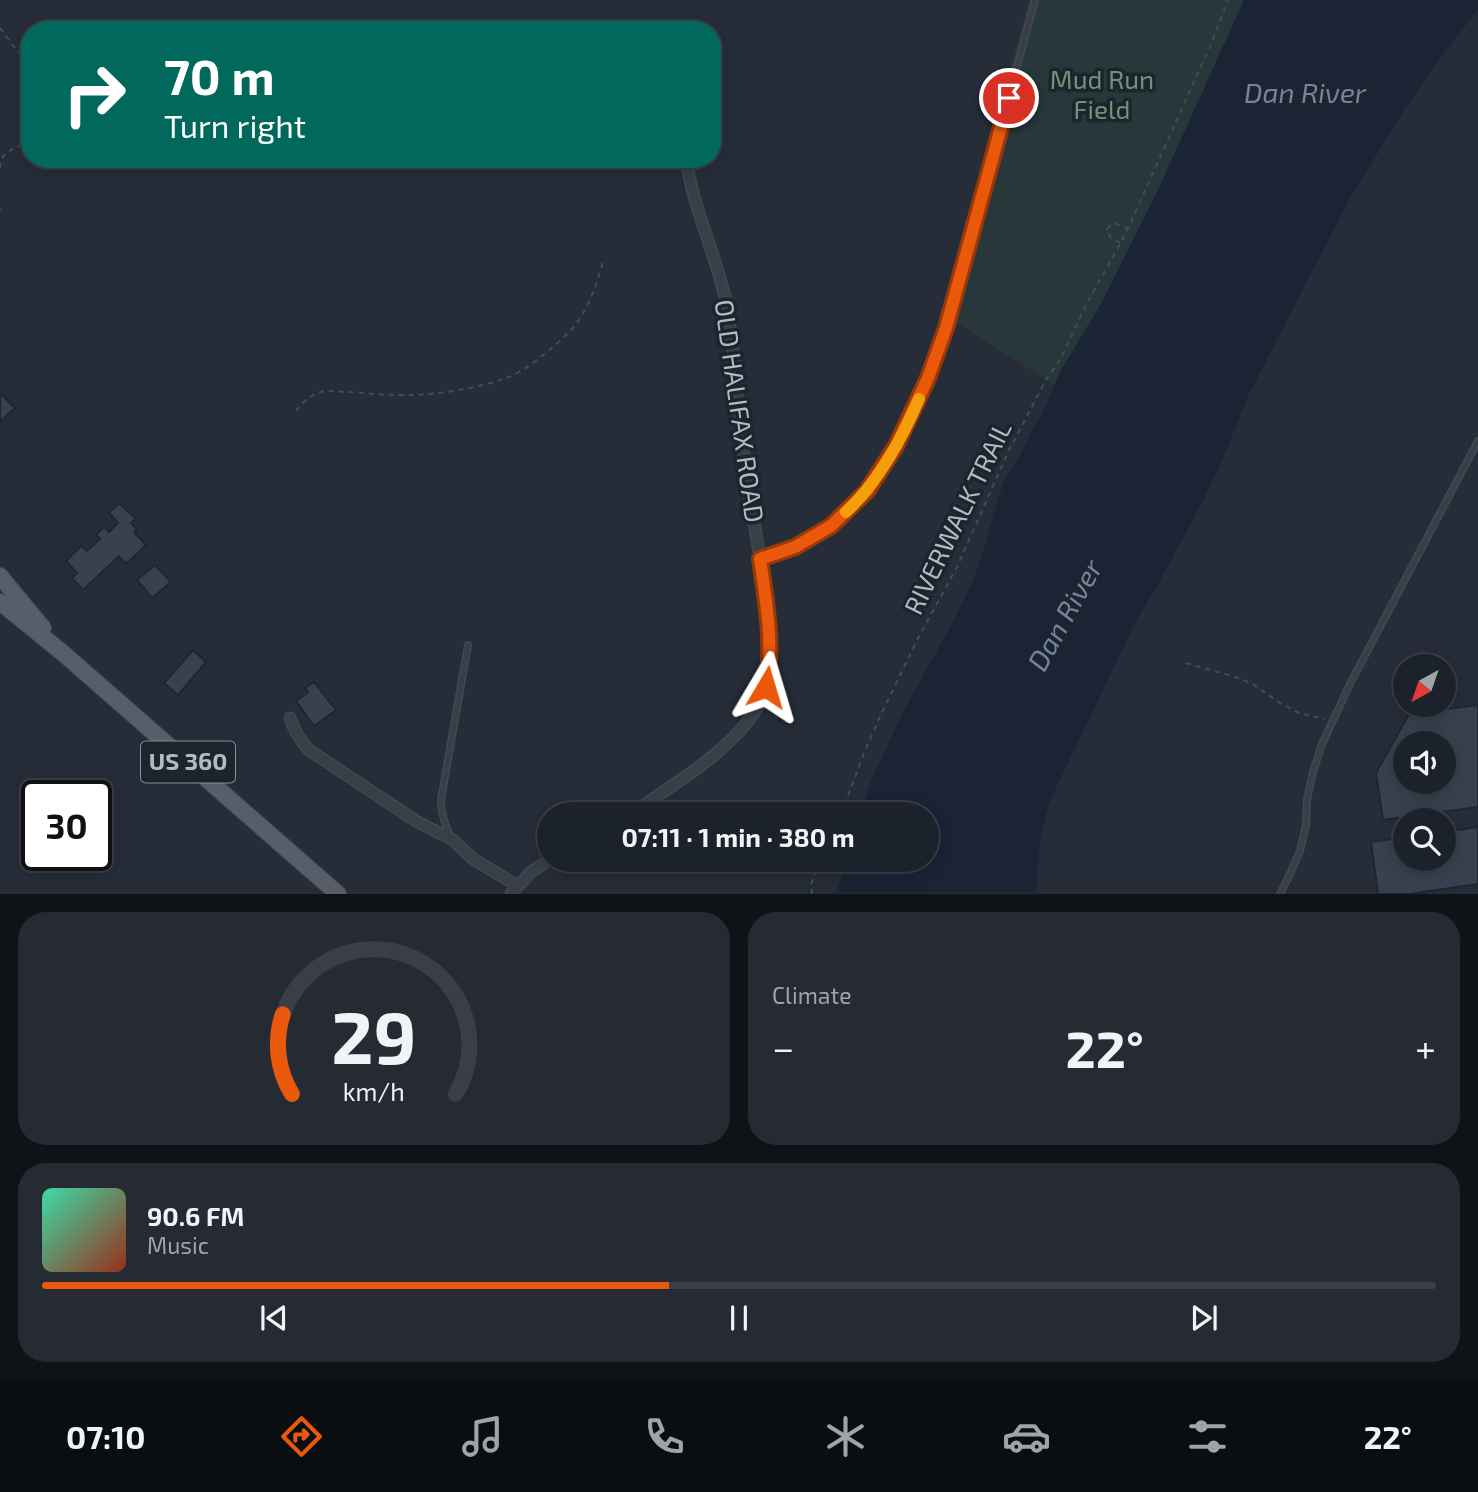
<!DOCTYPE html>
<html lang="en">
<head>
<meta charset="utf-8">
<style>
  :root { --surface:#1c222b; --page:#252a33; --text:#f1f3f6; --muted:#a0a4a9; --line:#3a3f47; --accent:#ea580c }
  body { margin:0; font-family:"Exo 2",sans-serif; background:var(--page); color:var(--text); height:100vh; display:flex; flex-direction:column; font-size:26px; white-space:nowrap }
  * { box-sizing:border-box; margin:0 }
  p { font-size:23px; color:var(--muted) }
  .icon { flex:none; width:38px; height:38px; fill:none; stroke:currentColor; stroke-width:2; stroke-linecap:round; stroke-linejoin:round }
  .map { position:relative; height:894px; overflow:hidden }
  .panel { display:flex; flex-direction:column; gap:18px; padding:18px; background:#0f1318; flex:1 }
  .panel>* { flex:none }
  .top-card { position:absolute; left:21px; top:21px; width:700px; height:147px; border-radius:28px; box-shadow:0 4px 18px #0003,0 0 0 2px var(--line); background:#00695c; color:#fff; overflow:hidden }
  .needle { width:46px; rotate:220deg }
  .buttons { position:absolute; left:1393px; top:654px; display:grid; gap:14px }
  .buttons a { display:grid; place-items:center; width:63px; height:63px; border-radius:50%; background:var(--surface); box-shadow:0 4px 18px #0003,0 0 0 2px var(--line); font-size:35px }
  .speed { position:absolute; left:21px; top:780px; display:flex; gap:14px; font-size:35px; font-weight:700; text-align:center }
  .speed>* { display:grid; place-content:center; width:91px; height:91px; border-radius:50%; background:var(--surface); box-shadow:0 4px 18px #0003,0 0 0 2px var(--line); line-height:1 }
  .speed .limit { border:4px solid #111; border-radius:10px; background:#fff; color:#111 }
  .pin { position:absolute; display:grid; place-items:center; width:60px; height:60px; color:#fff; margin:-30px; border:4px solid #fff; border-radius:50%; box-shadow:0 2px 7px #0007 }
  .me { position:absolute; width:77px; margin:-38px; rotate:7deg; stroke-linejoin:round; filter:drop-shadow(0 0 5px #0008) }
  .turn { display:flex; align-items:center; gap:24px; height:147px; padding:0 28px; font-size:32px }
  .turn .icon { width:91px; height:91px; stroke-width:2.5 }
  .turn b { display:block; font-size:49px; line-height:60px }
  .big { font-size:52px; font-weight:700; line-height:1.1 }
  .panel .card { flex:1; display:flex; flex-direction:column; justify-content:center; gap:10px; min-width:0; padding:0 24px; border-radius:28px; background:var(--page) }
  .panel .dial { align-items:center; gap:0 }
  .dial svg { height:182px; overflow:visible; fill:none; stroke:var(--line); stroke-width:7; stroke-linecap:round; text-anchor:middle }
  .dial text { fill:var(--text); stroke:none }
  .song { display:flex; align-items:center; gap:21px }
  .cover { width:84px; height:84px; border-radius:10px; background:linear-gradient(135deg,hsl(160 70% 55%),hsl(10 70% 35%)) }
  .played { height:7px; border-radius:4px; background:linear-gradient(90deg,var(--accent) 45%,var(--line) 45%) }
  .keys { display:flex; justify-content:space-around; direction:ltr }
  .heat { display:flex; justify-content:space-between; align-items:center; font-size:38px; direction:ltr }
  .panel .tiles { flex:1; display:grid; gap:18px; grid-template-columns:1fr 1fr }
  .card:last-child { grid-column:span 2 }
  .trip { position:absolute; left:537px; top:802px; width:402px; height:70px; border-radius:35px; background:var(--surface); box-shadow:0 4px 18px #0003,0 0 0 2px var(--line); font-weight:700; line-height:70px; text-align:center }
  .tab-bar { display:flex; height:112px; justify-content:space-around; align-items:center; background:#0b0e11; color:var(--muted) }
  .tab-bar .icon { width:49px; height:49px }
  .tab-bar .on { color:var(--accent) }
  .tab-bar b { font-size:32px; color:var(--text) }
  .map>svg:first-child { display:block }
  .green { fill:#27373a }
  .water { fill:#1a2435 }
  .building { fill:#38414f; stroke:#202630; stroke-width:2; fill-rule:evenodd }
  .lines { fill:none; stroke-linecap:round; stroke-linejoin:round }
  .lane-casing { stroke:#424852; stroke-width:8 }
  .street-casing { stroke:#424852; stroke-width:13 }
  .primary-casing { stroke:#424852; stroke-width:18 }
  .path { stroke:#405052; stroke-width:2; stroke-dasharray:5 5; stroke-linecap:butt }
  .lane { stroke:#393f49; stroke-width:5 }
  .street { stroke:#393f49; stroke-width:10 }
  .primary { stroke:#575e69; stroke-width:16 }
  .route-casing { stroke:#983908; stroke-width:18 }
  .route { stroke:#ea580c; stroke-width:12 }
  .slow { stroke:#f59e0b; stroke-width:12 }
  .labels { text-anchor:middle; stroke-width:7; stroke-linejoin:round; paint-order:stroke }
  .shield { fill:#1e242e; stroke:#878d98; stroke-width:2 }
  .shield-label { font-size:24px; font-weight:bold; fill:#b4bac5 }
  .park-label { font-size:26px; fill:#6e9378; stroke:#1e242e }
  .street-label { font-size:26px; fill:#b4bac5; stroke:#1e242e }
  .water-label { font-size:28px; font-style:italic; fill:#72849f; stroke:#1e242e }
</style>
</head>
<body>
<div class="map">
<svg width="1478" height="894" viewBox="0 0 1478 894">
  <rect width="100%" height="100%" fill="#262d39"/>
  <!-- green -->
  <polygon class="green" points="1029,0 1246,0 1194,123 1062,390 943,314"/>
  <!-- water -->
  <path class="water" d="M1244,0h234v9l-31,40 -43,61 -54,88 -102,198 -21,53 -23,50 -49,91 -17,27 -85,177c-13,34 -15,64 -17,99h-200l12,-34h80v-45h-68l11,-33 34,-73 46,-82 24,-49 28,-93 22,-38 6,-15 11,-17 19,-44 40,-66 56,-112z"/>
  <!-- building -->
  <g class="building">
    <polygon points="0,393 15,408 0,422"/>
    <polygon points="119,503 136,519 131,523 137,530 134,532 146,545 126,564 119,556 83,590 72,578 77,573 66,561 81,546 87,551 100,539 96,535 104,527 109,532 118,523 109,513"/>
    <polygon points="155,565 171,582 152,598 137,580"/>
    <polygon points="193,650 206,662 178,695 164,683"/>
    <polygon points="314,682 336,710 314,726 296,701 308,692 305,688"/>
    <path d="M1478,705v102l-95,13 -7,-47 33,-59zM1405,744h39v38h-39z"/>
    <polygon points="1478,827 1478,884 1409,894 1378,894 1371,842 1405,837 1405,859 1444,859 1444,832"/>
  </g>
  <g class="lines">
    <defs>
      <g id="lane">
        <path d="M760,559c25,-8 51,-17 72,-34 61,-49 89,-126 114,-197l89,-328"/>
        <path d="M451,837c-7,-13 -10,-23 -10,-37l27,-155"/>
        <polyline points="1280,894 1289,876 1300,851 1306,825 1307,800 1313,772 1322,744 1350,684 1478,441"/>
      </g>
      <g id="street">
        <path d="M290,718c4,13 10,22 19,32l107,71 37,19 20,19 45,27"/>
        <path d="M630,814c43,-29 107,-66 131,-113 20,-42 1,-127 -6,-173 -5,-31 -10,-63 -14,-94 -6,-46 -6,-92 -16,-137 -11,-47 -32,-90 -39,-138"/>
        <polyline points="511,894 531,872 551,859"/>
      </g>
      <g id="primary">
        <polyline points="0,576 43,628"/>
        <polyline points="0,602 64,654 338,894"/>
      </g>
    </defs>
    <!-- lane casing -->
    <use href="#lane" class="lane-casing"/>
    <!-- street casing -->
    <use href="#street" class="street-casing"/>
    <!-- primary casing -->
    <use href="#primary" class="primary-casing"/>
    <!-- path -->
    <g class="path">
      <polyline points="0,28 30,68"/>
      <path d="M0,168c1,-22 18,-16 30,-30"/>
      <polyline points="0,209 0,211"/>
      <polyline points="1120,243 1110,237 1107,229 1111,225 1116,224 1128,229"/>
      <path d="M296,411c8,-11 15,-16 28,-20 28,0 57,5 85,4 29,0 74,-8 100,-18 18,-7 55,-37 67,-53 14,-19 21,-41 27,-63"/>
      <polyline points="1186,663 1239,678 1254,685 1280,703 1299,713 1325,719"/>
      <polyline points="841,814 864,753 879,719 916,642 957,567 1009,450 1047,378 1060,360 1086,305 1124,237 1212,42 1228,0"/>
      <polyline points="812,894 811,884 822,859"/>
    </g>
    <!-- lane -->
    <use href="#lane" class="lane"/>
    <!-- street -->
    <use href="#street" class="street"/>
    <!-- primary -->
    <use href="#primary" class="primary"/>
  </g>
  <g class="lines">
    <defs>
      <path id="route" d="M766,687c8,-42 0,-86 -6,-128l35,-12 36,-21 36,-35 29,-45 32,-68 18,-50 63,-230"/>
    </defs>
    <!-- route casing -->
    <use href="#route" class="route-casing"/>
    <!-- route -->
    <use href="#route" class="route"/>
    <!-- slow -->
    <path class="slow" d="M846,512c33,-31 55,-71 73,-113"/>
  </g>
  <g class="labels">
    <!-- shield labels -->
    <rect class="shield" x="141" y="741.5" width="94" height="41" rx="5"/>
    <g class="shield-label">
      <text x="188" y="770">US 360</text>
    </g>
    <!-- park labels -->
    <g class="park-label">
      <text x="1102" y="89">Mud Run<tspan x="1102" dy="30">Field</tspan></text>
    </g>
    <!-- street labels -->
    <g class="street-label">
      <text transform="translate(739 411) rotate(82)" y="9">OLD HALIFAX ROAD</text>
      <text transform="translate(958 518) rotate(-64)" y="9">RIVERWALK TRAIL</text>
    </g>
    <!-- water labels -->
    <g class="water-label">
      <text x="1305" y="103">Dan River</text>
      <text transform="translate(1065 615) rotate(-61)" y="10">Dan River</text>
    </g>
  </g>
</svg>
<div class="buttons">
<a><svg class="needle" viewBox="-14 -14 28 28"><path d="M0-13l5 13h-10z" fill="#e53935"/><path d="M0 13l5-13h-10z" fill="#a0a4a9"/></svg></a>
<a><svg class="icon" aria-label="sound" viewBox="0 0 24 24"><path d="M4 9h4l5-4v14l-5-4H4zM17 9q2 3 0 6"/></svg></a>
<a><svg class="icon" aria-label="search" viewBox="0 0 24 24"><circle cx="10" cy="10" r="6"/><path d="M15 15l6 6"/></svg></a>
</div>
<div class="speed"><div class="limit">30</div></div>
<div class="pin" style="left:1009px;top:98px;background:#d93025"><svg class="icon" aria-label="arrive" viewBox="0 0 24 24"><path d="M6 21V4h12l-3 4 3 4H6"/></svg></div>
<svg class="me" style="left:766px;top:687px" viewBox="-20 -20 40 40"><path d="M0-17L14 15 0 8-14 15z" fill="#ea580c" stroke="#fff" stroke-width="4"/></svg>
<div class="trip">07:11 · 1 min · 380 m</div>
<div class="top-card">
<div class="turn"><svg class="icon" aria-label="right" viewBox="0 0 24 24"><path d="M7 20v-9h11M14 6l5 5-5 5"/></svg><div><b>70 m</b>Turn right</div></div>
</div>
</div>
<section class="panel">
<div class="tiles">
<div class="card dial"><svg viewBox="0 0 100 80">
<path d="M14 69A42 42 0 1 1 86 69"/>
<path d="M14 69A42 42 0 0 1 10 34" stroke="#ea580c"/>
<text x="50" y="56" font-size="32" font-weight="700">29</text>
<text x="50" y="72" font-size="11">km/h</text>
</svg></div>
<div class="card"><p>Climate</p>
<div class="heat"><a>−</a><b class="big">22°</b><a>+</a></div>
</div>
<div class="card">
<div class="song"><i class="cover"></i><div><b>90.6 FM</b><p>Music</p></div></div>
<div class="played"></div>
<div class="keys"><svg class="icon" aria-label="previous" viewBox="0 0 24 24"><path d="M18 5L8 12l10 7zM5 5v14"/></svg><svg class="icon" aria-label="pause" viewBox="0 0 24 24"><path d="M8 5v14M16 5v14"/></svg><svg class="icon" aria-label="next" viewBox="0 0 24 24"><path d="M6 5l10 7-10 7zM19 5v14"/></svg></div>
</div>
</div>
</section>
<nav class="tab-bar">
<b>07:10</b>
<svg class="icon on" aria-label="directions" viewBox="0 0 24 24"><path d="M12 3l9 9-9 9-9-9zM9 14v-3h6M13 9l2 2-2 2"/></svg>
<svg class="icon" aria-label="music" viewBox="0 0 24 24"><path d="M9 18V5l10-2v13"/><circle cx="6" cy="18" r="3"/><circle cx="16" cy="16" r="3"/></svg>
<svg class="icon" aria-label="phone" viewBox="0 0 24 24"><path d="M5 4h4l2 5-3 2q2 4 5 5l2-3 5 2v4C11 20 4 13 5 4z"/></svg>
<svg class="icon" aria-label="climate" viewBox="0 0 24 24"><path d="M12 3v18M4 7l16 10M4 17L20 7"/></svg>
<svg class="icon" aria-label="car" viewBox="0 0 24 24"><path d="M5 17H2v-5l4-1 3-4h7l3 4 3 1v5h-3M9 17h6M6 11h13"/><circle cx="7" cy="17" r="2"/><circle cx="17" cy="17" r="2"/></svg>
<svg class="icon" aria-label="filters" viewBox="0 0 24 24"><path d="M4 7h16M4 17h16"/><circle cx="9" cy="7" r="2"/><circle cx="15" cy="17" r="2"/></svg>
<b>22°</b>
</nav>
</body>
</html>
